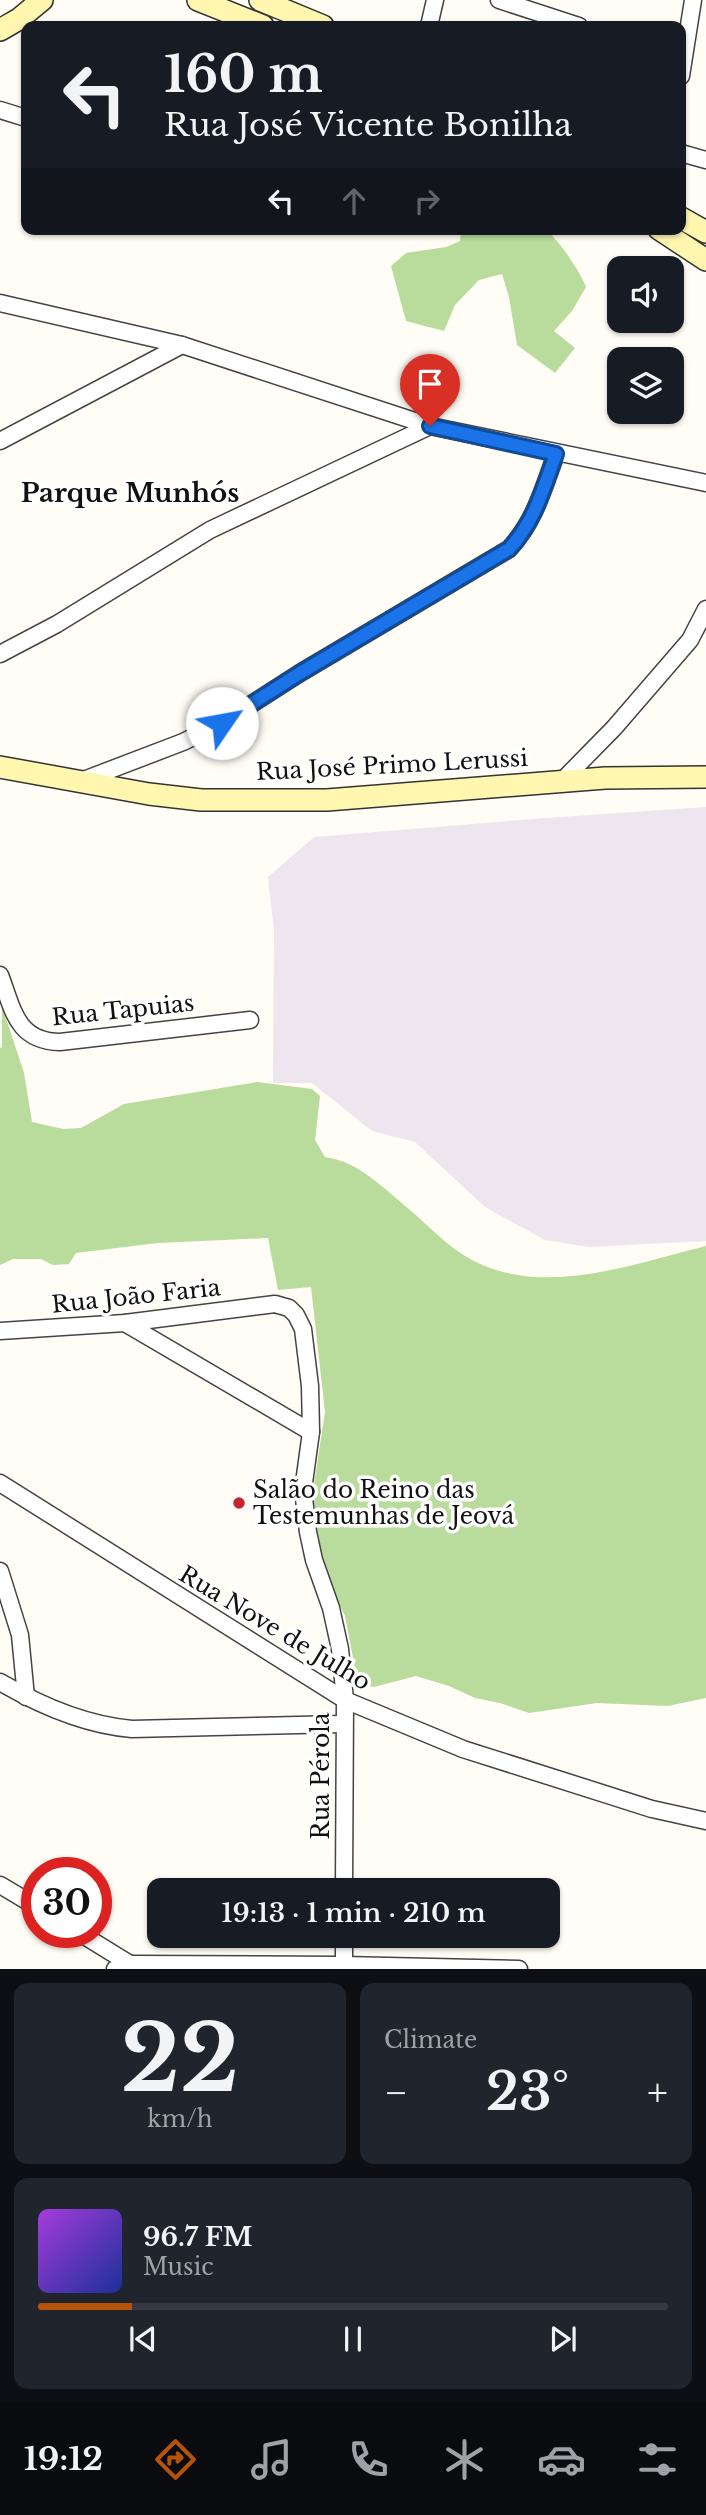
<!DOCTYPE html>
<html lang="en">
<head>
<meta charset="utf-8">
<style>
  :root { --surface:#171b24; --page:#20242c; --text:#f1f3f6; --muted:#9ea1a6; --line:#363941; --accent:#b45309 }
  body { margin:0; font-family:"Libre Baskerville",serif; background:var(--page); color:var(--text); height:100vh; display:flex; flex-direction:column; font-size:26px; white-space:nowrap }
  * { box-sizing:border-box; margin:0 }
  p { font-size:23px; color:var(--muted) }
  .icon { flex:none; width:38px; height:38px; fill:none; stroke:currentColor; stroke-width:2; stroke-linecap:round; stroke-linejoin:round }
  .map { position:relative; height:1969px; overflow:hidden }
  .sheet { display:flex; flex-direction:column; gap:14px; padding:14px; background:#0d0f14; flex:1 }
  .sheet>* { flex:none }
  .banner { position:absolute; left:21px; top:21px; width:665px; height:214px; border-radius:14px; box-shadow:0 2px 5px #0004; background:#171b24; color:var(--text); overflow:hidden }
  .tools { position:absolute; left:607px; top:256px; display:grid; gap:14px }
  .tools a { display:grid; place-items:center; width:77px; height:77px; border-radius:14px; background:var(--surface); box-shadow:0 2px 5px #0004; font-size:35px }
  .speed { position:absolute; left:21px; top:1857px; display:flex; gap:14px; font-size:35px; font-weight:700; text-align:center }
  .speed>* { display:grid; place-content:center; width:91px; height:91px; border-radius:50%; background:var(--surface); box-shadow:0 2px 5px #0004; line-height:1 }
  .speed .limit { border:10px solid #d22; background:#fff; color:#111 }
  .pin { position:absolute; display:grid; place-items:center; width:60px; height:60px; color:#fff; margin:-72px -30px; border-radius:50% 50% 50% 0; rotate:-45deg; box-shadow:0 0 7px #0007 }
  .pin .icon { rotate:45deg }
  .me { position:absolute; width:77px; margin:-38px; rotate:57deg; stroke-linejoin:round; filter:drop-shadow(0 0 5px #0008) }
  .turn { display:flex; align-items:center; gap:24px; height:147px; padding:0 28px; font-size:32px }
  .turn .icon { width:91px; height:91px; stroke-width:2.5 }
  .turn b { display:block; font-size:49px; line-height:60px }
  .lanes { display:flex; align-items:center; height:66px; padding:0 28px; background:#0003; justify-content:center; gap:35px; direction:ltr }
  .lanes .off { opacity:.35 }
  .big { font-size:52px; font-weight:600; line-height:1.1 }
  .sheet .card { flex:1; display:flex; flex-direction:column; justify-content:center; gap:10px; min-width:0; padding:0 24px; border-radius:14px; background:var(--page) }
  .sheet .dial { align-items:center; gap:0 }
  .dial b { font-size:91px; line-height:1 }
  .song { display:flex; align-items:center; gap:21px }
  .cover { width:84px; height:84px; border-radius:10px; background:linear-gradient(135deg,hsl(280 70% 55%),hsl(230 70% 35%)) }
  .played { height:7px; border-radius:4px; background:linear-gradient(90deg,var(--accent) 15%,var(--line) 15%) }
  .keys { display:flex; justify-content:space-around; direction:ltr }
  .heat { display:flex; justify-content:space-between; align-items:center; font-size:38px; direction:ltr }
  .sheet .tiles { flex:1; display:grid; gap:14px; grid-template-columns:1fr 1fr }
  .card:last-child { grid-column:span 2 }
  .trip { position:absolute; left:147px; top:1878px; width:413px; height:70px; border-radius:14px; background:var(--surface); box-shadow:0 2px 5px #0004; font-weight:600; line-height:70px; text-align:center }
  .tab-bar { display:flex; height:112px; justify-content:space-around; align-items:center; background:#090b0e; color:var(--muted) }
  .tab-bar .icon { width:49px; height:49px }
  .tab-bar .current { color:var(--accent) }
  .tab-bar b { font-size:32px; color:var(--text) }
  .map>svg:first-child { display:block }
  .industrial { fill:#eee6ef }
  .forest { fill:#b9dc9c }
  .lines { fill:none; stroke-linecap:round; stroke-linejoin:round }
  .street-casing { stroke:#444; stroke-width:19 }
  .secondary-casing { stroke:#333; stroke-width:24 }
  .street { stroke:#fff; stroke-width:16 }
  .secondary { stroke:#fff6b0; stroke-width:21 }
  .route-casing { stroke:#114b97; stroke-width:18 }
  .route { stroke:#1a73e8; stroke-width:12 }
  .poi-dot { fill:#c4262e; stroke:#fff; stroke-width:2.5 }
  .labels { text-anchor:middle; stroke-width:7; stroke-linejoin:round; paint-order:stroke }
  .street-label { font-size:23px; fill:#111; stroke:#fff }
  .poi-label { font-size:23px; fill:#111; stroke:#fff; text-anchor:start }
  .quarter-label { font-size:26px; font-weight:bold; fill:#111; stroke:#fff }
</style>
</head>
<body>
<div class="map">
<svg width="706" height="1969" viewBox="0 0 706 1969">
  <rect width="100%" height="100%" fill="#fffdf5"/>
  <!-- industrial -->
  <polygon class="industrial" points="706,807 706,1241 589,1247 545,1240 485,1207 415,1142 372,1131 312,1083 273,1083 274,931 268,877 314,837 546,818"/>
  <!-- forest -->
  <g class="forest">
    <path d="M461,229c14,0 74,-3 83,1 13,5 37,44 42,57l-14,24 -18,20 21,17 -20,25 -38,-28 -8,-48 -7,-23 -23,6 -24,25 -11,26 -38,-10 -15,-55 15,-13 40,-6 14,-6z"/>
    <path d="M2,1006l22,67 8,49 31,7 18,-1 43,-24 133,-22 55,7 8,7 -5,44 10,17c35,5 58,31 85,53 19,16 39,38 62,50 72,38 161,4 234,-14v452l-38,8 -71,-3 -68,10 -29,-10 -25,-5 -26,-12 -33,-10 -42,11 -16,-3 -13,-68 -25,-50 -7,-75 12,-79 -14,-125 -33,3 -10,-52 -110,5 -82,10 -7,11 -16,1 -12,-6h-28l-13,6v-217l2,-1z"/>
  </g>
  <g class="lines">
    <defs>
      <g id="street">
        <polyline points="499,0 579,26"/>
        <polyline points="429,26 435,0"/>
        <polyline points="681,76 693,0"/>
        <polyline points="0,110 26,118"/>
        <polyline points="681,153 706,160"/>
        <polyline points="0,303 182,345 430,426 706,483"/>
        <polyline points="0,441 182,345"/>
        <polyline points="0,654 57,624 210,530 430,426"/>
        <path d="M81,781l102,-39 39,-19 78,-50 209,-124c26,-28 34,-60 47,-95"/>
        <polyline points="561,782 614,728 690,640 706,609"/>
        <path d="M0,975c13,34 16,66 60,67l190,-22"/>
        <polyline points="125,1323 311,1432"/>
        <polyline points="0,1331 125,1323 275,1304 289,1308 296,1315 303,1329 310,1386 311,1432 303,1490 308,1532 314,1560 331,1608 340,1649 345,1700 344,1890"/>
        <polyline points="0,1483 345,1700 463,1749 652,1809 706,1821"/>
        <polyline points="0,1571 20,1635 26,1697"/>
        <path d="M0,1682c41,24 85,43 132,47l211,-5"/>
        <polyline points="0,1885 37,1907"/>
        <polyline points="78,1932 130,1964"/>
        <polyline points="344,1936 344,1965"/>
        <polyline points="115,1969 130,1964 344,1965 519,1969"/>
      </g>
      <g id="secondary">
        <polyline points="198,0 263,26"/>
        <polyline points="260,0 323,26"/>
        <polyline points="0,30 19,19 42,0"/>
        <polyline points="681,218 706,232"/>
        <polyline points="659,229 706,260"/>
        <polyline points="0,767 149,794 201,800 327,800 605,778 706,777"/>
      </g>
    </defs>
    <!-- street casing -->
    <use href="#street" class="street-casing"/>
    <!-- secondary casing -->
    <use href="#secondary" class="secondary-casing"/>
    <!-- street -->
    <use href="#street" class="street"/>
    <!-- secondary -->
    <use href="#secondary" class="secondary"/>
  </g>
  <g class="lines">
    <defs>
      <path id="route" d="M222,723l78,-50 209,-124c26,-28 34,-60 47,-95l-126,-28"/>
    </defs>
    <!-- route casing -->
    <use href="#route" class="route-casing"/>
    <!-- route -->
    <use href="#route" class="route"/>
  </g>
  <!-- markers -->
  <circle class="poi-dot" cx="239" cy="1503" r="7"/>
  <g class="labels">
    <!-- street labels -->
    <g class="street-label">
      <text transform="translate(392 765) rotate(-3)" y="8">Rua José Primo Lerussi</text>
      <text transform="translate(123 1010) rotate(-6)" y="8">Rua Tapuias</text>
      <text transform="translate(136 1296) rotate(-6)" y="8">Rua João Faria</text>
      <text transform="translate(275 1628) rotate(31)" y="8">Rua Nove de Julho</text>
      <text transform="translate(321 1776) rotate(-90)" y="8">Rua Pérola</text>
    </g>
    <!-- poi labels -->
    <g class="poi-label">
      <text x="253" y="1498">Salão do Reino das<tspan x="253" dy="26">Testemunhas de Jeová</tspan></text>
    </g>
    <!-- quarter labels -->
    <g class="quarter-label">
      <text x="130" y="502">Parque Munhós</text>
    </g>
  </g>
</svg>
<div class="tools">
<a><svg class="icon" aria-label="sound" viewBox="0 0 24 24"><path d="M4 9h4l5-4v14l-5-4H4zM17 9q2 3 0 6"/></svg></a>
<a><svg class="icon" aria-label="layers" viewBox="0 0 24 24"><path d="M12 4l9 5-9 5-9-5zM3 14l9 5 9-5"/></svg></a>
</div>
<div class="speed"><div class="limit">30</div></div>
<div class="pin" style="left:430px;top:426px;background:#d93025"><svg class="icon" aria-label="arrive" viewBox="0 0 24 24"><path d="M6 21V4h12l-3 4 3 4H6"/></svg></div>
<svg class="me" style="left:222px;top:723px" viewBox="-20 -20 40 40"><circle r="19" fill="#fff"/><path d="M0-13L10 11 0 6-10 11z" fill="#1a73e8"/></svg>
<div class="trip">19:13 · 1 min · 210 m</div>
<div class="banner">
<div class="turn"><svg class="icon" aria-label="left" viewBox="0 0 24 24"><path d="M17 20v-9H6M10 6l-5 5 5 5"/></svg><div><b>160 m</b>Rua José Vicente Bonilha</div></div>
<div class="lanes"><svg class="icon" aria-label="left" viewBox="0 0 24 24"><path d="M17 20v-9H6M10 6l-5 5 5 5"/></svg><svg class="icon off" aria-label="ahead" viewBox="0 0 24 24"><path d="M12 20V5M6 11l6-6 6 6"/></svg><svg class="icon off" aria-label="right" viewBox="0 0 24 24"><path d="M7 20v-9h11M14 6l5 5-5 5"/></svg></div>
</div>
</div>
<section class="sheet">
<div class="tiles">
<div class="card dial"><b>22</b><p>km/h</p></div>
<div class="card"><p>Climate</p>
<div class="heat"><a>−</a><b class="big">23°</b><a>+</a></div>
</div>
<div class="card">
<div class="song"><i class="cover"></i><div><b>96.7 FM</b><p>Music</p></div></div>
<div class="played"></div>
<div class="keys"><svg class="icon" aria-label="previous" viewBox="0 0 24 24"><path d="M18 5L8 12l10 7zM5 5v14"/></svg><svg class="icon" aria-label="pause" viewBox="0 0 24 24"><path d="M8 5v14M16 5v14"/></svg><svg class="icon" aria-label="next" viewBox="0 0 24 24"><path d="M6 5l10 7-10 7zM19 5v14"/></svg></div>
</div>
</div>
</section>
<nav class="tab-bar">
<b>19:12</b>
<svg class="icon current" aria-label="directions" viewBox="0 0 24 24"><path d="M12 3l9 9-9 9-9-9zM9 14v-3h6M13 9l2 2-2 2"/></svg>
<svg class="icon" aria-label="music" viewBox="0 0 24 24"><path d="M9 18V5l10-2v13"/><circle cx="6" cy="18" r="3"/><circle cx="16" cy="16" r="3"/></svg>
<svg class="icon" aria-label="phone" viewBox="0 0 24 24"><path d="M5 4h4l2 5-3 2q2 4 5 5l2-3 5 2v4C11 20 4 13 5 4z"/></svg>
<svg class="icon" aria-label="climate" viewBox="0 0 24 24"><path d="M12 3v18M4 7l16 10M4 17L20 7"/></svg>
<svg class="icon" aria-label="car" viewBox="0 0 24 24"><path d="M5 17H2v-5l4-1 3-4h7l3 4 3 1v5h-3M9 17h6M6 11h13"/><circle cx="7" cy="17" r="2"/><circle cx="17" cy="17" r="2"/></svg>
<svg class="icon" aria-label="filters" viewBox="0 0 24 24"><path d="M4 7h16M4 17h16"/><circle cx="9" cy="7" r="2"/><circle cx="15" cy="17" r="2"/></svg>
</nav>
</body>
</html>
